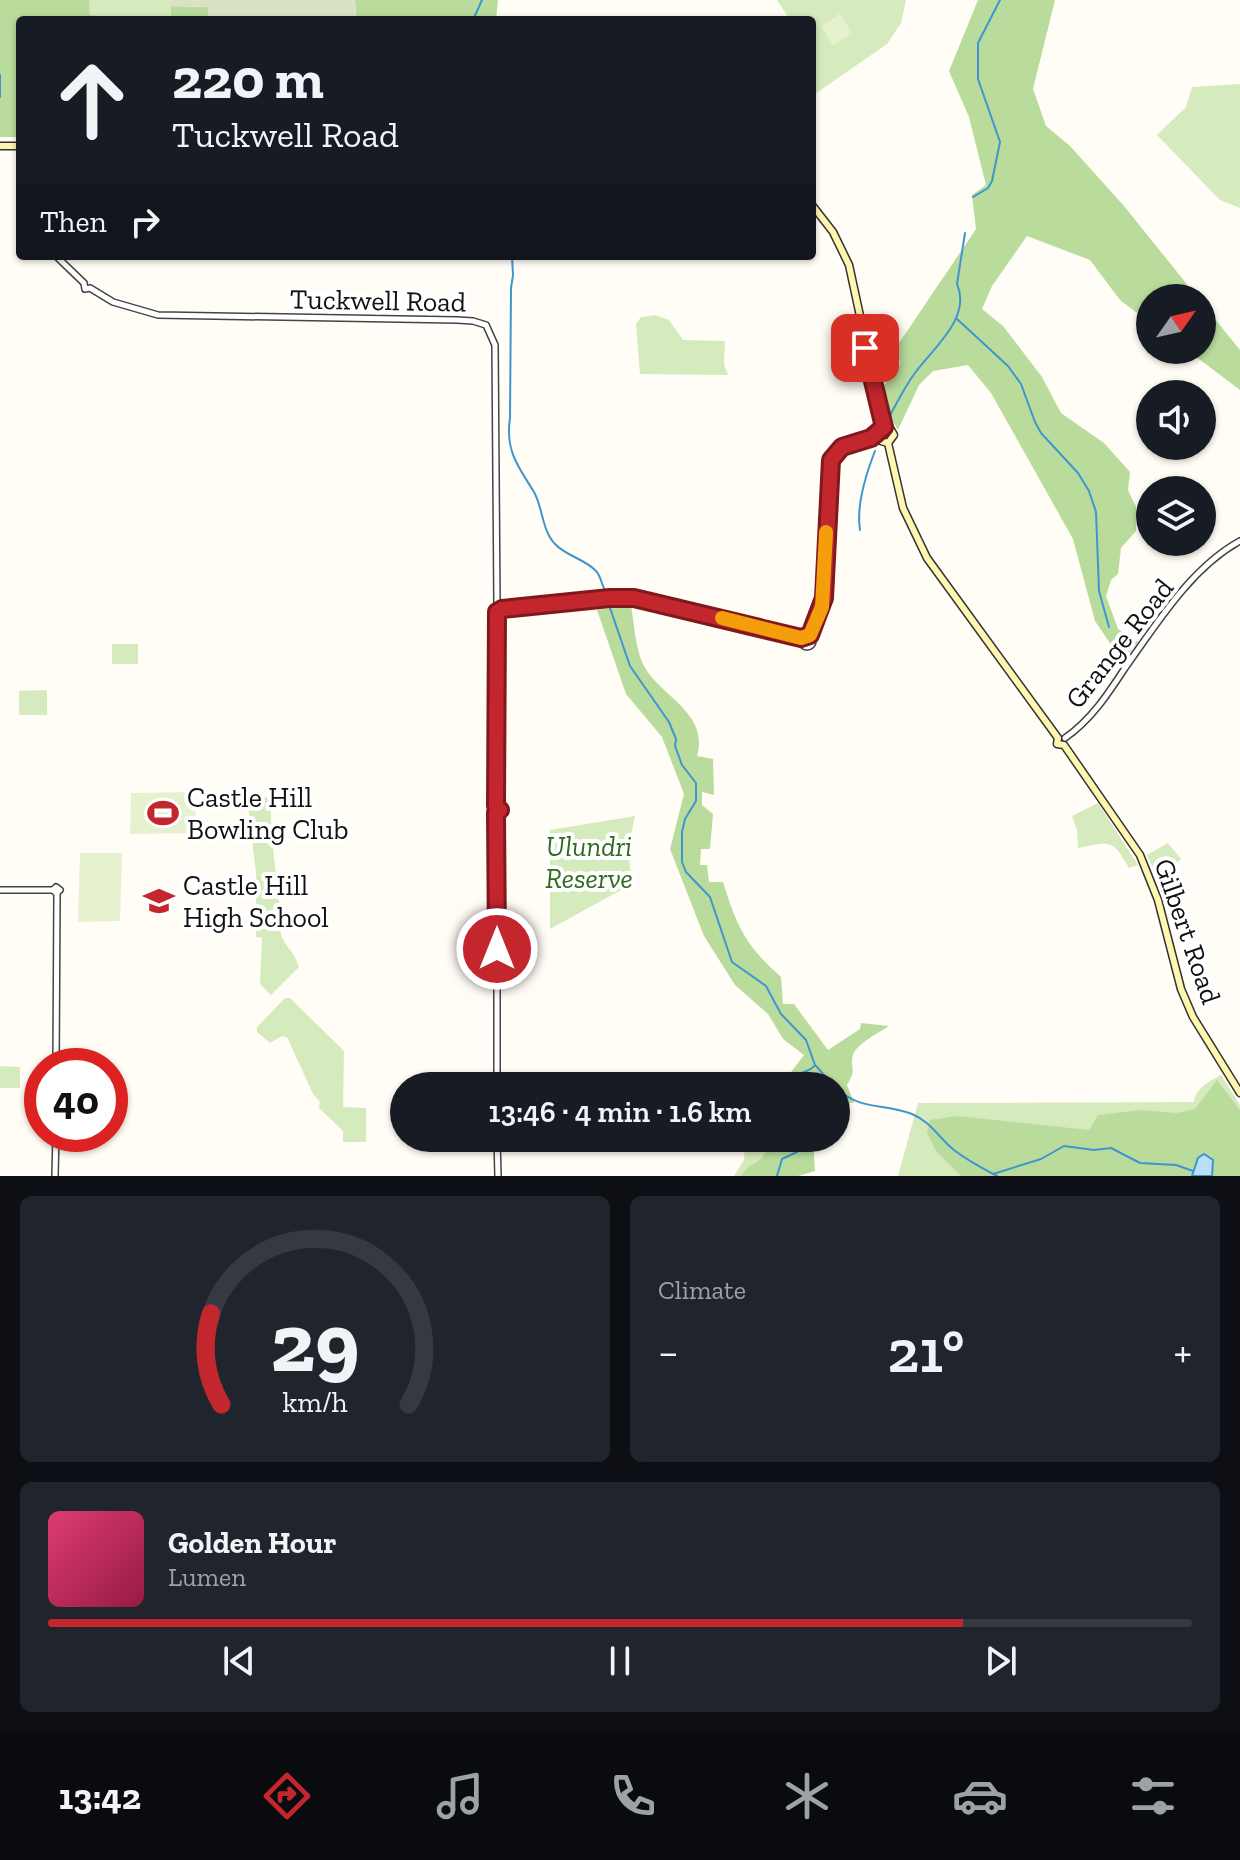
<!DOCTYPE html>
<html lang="en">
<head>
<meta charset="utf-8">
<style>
  :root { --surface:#171b24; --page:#20242c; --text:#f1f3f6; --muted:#9ea1a6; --line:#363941; --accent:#c4262e }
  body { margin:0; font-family:"Zilla Slab",serif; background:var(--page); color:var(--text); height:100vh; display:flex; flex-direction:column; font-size:30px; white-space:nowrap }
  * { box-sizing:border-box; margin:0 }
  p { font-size:26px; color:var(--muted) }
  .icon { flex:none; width:44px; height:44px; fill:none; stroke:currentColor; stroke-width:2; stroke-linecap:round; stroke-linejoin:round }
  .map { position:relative; height:1176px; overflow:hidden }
  .details { display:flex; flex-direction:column; gap:20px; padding:20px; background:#0d0f14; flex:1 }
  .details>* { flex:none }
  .guide { position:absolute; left:16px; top:16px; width:800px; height:244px; border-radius:8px; box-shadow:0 2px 6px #0004; background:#171b24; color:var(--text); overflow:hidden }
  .needle { width:52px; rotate:56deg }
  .controls { position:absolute; left:1136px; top:284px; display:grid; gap:16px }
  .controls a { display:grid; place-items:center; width:80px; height:80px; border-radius:50%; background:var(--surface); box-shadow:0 2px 6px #0004; font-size:40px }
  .speed { position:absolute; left:24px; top:1048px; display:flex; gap:16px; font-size:40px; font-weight:700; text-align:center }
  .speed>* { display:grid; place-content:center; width:104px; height:104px; border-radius:50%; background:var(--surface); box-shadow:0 2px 6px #0004; line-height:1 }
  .speed .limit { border:12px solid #d22; background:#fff; color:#111 }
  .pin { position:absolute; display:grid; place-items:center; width:68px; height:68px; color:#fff; margin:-34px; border-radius:16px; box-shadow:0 4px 12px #0006 }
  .me { position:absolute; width:88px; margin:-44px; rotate:0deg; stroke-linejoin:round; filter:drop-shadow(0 0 6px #0008) }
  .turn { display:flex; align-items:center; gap:28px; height:168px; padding:0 24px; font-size:36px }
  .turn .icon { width:104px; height:104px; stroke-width:2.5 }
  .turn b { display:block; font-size:56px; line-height:68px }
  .then { display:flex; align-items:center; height:76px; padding:0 24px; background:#0003; gap:16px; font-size:30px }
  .big { font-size:60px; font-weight:600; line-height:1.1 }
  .details .widget { flex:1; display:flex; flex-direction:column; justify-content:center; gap:12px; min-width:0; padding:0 28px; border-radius:12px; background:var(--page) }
  .details .dial { align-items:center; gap:0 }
  .dial svg { height:208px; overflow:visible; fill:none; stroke:var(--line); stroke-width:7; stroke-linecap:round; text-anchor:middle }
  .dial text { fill:var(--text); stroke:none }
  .song { display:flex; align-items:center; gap:24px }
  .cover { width:96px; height:96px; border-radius:12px; background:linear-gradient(135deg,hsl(340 70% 55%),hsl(340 70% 35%)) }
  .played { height:8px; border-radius:4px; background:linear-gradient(90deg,var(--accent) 80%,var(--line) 80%) }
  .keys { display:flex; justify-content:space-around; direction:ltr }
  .heat { display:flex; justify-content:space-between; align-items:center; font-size:44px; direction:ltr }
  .details .tiles { flex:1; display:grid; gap:20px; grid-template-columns:1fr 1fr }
  .widget:last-child { grid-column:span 2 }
  .trip { position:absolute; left:390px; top:1072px; width:460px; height:80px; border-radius:40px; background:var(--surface); box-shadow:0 2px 6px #0004; font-weight:600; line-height:80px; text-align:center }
  .tabs { display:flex; height:128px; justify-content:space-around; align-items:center; background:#090b0e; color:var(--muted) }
  .tabs .icon { width:56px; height:56px }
  .tabs .on { color:var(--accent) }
  .tabs b { font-size:36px; color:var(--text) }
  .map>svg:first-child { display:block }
  .green { fill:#d5ebbd }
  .forest { fill:#b9dc9c }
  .cemetery { fill:#d9e3c4 }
  .pitch { fill:#e6f2cf }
  .water { fill:#b9e0f7; stroke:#3f96cf; stroke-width:2 }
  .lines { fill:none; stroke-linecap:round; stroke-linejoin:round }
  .stream { stroke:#3f96cf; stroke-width:2 }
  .tertiary-casing { stroke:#444; stroke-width:8 }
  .secondary-casing { stroke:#333; stroke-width:9 }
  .tertiary { stroke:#fff; stroke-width:5 }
  .secondary { stroke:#fff6b0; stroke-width:6 }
  .route-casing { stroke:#7f191e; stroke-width:20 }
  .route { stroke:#c4262e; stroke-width:14 }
  .slow { stroke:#f59e0b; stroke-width:14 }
  .labels { text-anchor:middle; stroke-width:8; stroke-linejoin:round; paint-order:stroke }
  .street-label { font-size:28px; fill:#111; stroke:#fff }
  .poi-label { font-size:28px; fill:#111; stroke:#fff; text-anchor:start }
  .park-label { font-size:28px; font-style:italic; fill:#2f6b1f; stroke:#fff }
</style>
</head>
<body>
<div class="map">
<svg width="1240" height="1176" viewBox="0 0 1240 1176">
  <rect width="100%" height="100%" fill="#fffdf5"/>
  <!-- green -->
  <g class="green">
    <polygon points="89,0 171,0 171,20 103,20 101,16 90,15"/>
    <polygon points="777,0 906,0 901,23 887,44 812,96 812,20 790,20"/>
    <polygon points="1240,84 1240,208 1220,200 1157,135 1186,107 1192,87"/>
    <polygon points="655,315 669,320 683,340 725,341 724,364 728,375 640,374 636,324 641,317"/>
    <rect x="112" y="644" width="26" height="20"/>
    <polygon points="47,690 47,715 19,715 19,691"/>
    <path d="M260,794l12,6c-4,28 5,72 7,103l6,2c-14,38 6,36 14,62l-28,28 -11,-11 2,-46 -6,-1v-64l-8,-67z"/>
    <path d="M1098,803l40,62 -9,3c-17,-30 -19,-26 -51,-20l-1,-18 -5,-14z"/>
    <polygon points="635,816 628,850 632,884 550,929 550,830"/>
    <polygon points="1168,843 1181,859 1159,881 1147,855"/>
    <polygon points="285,998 290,998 344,1051 343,1107 366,1108 366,1142 343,1142 343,1131 319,1108 320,1102 313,1094 287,1037 282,1036 270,1043 257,1032 257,1027"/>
    <polygon points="0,1066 20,1067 20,1088 0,1088"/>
    <path d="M1221,1075l19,30v71h-342l20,-73 276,-1c1,-13 15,-21 27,-27z"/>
    <polygon points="745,1138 799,1138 784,1176 734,1176 744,1160"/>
  </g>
  <!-- forest -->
  <g class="forest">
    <polygon points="0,0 89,0 90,15 102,16 103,20 20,20 20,133 17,137 0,137"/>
    <polygon points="355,0 498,0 496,20 356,20"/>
    <polygon points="978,0 1055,0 1033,89 1046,126 1070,146 1124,206 1198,298 1150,298 1150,323 1120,300 1090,260 1027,236 992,286 982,309 1003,326 1042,377 1061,413 1104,443 1130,472 1128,490 1136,507 1136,531 1121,548 1118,574 1111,580 1106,596 1118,629 1138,642 1125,658 1114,649 1095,621 1073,539 991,393 968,365 933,371 919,385 898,430 887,412 881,390 900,364 897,346 976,229 972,195 986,185 969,117 949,71"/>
    <polygon points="171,6 208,7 208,20 171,20"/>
    <polygon points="1202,303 1240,350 1240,390 1187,350 1202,350"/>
    <path d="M631,605c3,17 4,40 11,57 15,34 68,49 55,94l16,3 1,36 -12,-3v13l11,9 -3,35h-9l-1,16h7l2,17h14c14,45 23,64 58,95l2,27h11l34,46 32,-21 1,-6 28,3c-10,7 -32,17 -36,29 -4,13 5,12 -6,30l7,18h-18v-17h-77l1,-10h28l16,-21 -21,-16 -15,-25 -33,-29 -31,-49 -34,-87 14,-55 -22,-57 -36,-43 -29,-84z"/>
    <polygon points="1217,1080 1240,1110 1240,1176 961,1176 936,1151 927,1133 930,1120 957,1116 1089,1130 1098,1115 1142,1110 1176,1113 1195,1109"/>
    <path d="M765,1138h48l2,33 -17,5h-57c10,-18 30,-11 24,-38z"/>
  </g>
  <!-- cemetery -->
  <polygon class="cemetery" points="171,0 355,0 356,20 208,20 208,7 171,6"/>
  <!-- pitch -->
  <g class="pitch">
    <polygon points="840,14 852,33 833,45 821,26"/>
    <polygon points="195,792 196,833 130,834 131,793"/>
    <polygon points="80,853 122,853 120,921 78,922"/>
    <rect x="209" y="911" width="28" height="20"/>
  </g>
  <!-- water -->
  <polygon class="water" points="1204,1154 1213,1160 1212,1176 1192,1176 1198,1158"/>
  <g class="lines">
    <!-- stream -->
    <g class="stream">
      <polyline points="473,20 482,0"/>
      <polyline points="0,75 0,97"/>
      <polyline points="973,197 988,188 992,181 1000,142 978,79 978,43 1000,0"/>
      <path d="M512,256l1,19 -2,13 -1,130c-5,33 8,48 24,74 9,16 8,39 21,52 11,12 30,15 41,27 7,8 4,15 14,27l-1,7 21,61 39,56 7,17 -1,7 7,19 14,18v18l-11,18 -3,13v30l4,10 24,25 22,65 34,24 15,28 25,26 9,25c-8,11 -24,5 -27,21"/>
      <polyline points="957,319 1008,366 1021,384 1035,422 1041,433 1078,473 1089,491 1096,512 1099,591 1109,627"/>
      <path d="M889,417c8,-14 16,-31 26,-44 17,-24 57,-55 42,-89l8,-51"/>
      <path d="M860,530c-4,-25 6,-56 15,-79"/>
      <polyline points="816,1066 834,1086"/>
      <path d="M836,1088c25,23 47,15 76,26 19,8 27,24 42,36 14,11 28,18 43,26"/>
      <polyline points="993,1174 1041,1159 1064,1146 1094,1150 1111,1148 1140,1163 1176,1165 1193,1171"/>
      <polyline points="777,1176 782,1159 797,1152 799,1138"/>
    </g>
    <defs>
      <g id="tertiary">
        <polyline points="56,256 84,283 85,289 90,288 113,302 158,315 457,320 473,321 486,325 495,345 497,604"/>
        <polyline points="502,609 610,598 634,598 801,638"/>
        <path d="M810,635l7,-13 7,-24 4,-130c8,-26 29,-23 50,-33"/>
        <circle cx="807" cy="641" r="6"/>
        <path d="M1065,738c26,-18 43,-44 60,-70 32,-45 66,-100 115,-127"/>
        <polygon points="56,887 60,890 56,893 53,890"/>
        <polyline points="0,890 53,890"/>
        <polyline points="56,1066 57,893"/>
        <polyline points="497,1086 497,829 496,813 492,810 496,806 497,794 497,612 494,608 497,604"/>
        <polyline points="497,1138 498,1176"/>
        <polyline points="55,1176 56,1134"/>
      </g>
      <g id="secondary">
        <polyline points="0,146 20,146"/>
        <polyline points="812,205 833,232 849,265 884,427"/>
        <polyline points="884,427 890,428 894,435 888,443"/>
        <polyline points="884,427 879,431 878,437 881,441 888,443"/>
        <polyline points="888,443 903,508 927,558 1058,738 1057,744 1064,745 1140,855 1158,900 1181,989 1193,1017 1240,1093"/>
      </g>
    </defs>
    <!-- tertiary casing -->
    <use href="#tertiary" class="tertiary-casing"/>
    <!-- secondary casing -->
    <use href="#secondary" class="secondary-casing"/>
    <!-- tertiary -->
    <use href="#tertiary" class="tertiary"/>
    <!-- secondary -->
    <use href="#secondary" class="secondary"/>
  </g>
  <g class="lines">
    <defs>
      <polyline id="route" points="497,949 496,813 500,810 496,806 497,612 502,609 610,598 634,598 801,638 810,635 824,598 831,460 842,447 871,438 884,427 865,348"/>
    </defs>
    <!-- route casing -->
    <use href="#route" class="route-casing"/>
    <!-- route -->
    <use href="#route" class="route"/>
    <!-- slow -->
    <polyline class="slow" points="722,618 801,638 810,635 822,607 826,532"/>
  </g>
  <!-- icons -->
  <defs>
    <symbol id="stadium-bare" viewBox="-9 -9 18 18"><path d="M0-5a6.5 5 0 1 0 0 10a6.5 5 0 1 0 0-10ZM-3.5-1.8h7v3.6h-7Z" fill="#c4262e" stroke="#fff" stroke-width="2.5" paint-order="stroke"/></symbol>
    <symbol id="school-bare" viewBox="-9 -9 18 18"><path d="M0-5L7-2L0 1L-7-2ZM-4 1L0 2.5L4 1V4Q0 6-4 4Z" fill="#c4262e" stroke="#fff" stroke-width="2.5" paint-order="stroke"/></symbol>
  </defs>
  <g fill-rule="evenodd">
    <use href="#stadium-bare" x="141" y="791" width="44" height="44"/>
    <use href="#school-bare" x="137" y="879" width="44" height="44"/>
  </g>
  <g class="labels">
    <!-- street labels -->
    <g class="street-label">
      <text transform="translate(378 300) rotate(1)" y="10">Tuckwell Road</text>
      <text transform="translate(1119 643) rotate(-52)" y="10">Grange Road</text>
      <text transform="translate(1188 931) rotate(71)" y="10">Gilbert Road</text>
    </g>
    <!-- poi labels -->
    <g class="poi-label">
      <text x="187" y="807">Castle Hill<tspan x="187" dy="32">Bowling Club</tspan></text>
      <text x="183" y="895">Castle Hill<tspan x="183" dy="32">High School</tspan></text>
    </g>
    <!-- park labels -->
    <g class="park-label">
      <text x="589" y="856">Ulundri<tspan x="589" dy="32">Reserve</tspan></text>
    </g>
  </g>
</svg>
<div class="controls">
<a><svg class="needle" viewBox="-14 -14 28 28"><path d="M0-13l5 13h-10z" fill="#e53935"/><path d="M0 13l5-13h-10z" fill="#9ea1a6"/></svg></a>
<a><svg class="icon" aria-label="sound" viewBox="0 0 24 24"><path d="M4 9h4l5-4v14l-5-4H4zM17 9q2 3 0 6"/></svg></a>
<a><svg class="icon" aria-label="layers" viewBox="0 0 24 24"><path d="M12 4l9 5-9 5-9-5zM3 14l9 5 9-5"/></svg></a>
</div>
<div class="speed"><div class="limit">40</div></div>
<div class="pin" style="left:865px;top:348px;background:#d93025"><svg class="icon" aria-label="arrive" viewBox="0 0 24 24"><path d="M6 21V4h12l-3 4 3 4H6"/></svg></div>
<svg class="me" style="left:497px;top:949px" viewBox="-20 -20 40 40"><circle r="17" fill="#c4262e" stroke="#fff" stroke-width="3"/><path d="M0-11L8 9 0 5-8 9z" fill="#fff"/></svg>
<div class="trip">13:46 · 4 min · 1.6 km</div>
<div class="guide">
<div class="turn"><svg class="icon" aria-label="ahead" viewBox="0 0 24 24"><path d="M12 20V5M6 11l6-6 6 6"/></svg><div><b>220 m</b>Tuckwell Road</div></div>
<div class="then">Then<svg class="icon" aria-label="right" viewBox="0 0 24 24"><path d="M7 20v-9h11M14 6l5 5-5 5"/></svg></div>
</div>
</div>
<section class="details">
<div class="tiles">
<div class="widget dial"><svg viewBox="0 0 100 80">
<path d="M14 69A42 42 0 1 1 86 69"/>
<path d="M14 69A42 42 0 0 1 10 34" stroke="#c4262e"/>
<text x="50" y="56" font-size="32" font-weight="700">29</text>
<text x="50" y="72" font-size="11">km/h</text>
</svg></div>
<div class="widget"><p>Climate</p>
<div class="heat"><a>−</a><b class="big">21°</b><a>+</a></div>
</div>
<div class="widget">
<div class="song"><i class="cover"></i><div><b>Golden Hour</b><p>Lumen</p></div></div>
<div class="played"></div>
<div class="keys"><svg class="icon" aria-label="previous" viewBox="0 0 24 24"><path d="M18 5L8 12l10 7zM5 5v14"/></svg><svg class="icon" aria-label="pause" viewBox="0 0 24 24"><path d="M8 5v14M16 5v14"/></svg><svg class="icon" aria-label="next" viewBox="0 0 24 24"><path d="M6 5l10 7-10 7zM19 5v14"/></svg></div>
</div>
</div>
</section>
<nav class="tabs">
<b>13:42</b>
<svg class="icon on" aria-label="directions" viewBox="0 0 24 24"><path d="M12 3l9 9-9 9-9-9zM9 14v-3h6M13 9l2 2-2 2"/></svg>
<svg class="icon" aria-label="music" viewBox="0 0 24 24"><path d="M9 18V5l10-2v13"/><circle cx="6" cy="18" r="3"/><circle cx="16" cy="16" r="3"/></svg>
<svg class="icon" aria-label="phone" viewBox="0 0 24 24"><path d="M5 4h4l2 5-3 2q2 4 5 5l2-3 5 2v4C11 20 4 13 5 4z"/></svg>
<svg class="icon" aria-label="climate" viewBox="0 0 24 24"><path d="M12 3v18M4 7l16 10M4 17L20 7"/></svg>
<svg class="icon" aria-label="car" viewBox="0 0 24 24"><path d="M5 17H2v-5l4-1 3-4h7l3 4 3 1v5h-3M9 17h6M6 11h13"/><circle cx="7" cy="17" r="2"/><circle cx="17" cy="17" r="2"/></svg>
<svg class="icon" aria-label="filters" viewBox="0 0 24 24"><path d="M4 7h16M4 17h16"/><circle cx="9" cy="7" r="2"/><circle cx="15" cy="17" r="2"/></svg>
</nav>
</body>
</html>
